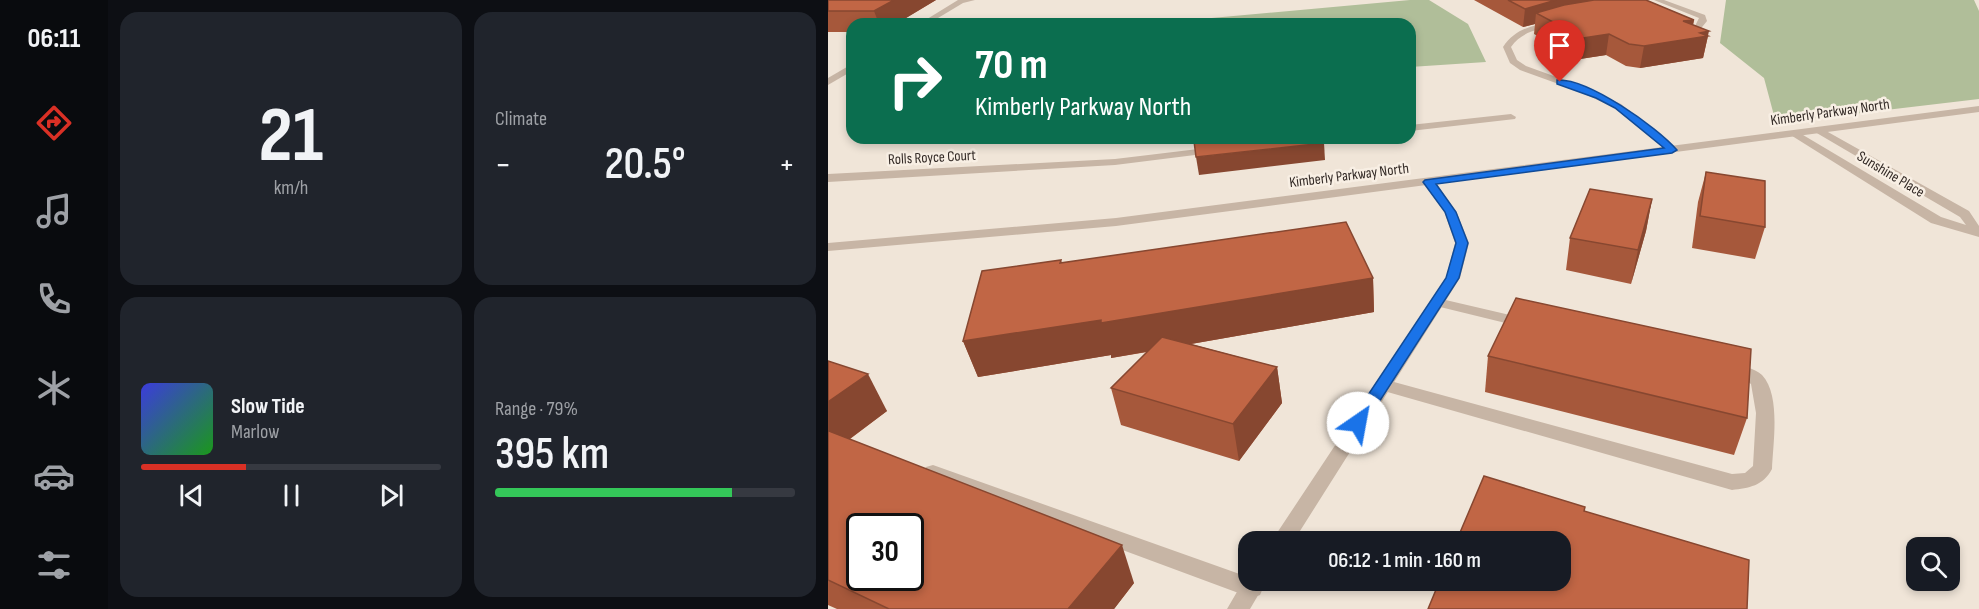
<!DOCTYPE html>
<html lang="en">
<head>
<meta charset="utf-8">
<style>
  :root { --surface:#171b24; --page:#20242c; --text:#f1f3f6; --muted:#9ea1a6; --line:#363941; --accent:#d93025 }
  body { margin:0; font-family:"Sofia Sans Condensed",sans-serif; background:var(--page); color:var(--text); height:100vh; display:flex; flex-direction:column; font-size:22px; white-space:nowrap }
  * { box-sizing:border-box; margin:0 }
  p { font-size:20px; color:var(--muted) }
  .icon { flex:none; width:33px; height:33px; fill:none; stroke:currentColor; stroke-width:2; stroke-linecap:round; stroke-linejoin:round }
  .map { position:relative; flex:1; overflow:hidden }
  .sheet { display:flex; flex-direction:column; gap:12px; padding:12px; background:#0d0f14; width:720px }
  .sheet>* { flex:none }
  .hud { position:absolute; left:18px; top:18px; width:570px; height:126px; border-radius:18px; box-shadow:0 3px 9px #0003; background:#0b6e4f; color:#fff; overflow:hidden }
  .controls { position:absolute; left:1078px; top:537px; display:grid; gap:12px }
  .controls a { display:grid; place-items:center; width:54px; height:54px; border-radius:12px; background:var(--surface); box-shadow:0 3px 9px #0003; font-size:30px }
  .speed { position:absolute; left:18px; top:513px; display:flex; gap:12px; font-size:30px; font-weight:700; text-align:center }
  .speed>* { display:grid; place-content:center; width:78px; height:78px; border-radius:50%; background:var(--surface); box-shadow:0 3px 9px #0003; line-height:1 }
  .speed .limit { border:3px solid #111; border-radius:9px; background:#fff; color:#111 }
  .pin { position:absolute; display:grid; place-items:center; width:51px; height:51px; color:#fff; margin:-62px -26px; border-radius:50% 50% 50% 0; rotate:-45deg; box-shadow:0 0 6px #0007 }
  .pin .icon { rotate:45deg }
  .me { position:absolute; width:66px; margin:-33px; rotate:33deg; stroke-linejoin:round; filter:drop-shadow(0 0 4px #0008) }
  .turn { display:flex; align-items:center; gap:21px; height:126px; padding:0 30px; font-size:27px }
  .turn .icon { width:78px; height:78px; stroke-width:2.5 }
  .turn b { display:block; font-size:42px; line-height:51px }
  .big { font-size:45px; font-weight:600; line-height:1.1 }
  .sheet .card { flex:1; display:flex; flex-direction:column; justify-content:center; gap:9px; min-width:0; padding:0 21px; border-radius:18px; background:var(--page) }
  .sheet .dial { align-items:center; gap:0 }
  .dial b { font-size:78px; line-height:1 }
  .song { display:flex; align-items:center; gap:18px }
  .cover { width:72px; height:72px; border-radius:9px; background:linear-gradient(135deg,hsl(240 70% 55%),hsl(120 70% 35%)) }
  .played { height:6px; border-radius:3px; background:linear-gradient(90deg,var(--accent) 35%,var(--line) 35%) }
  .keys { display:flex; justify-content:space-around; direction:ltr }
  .heat { display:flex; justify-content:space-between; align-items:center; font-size:33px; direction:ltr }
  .charge { height:9px; border-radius:4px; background:linear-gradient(90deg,#34c759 79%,var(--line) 0) }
  .sheet .tiles { flex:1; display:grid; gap:12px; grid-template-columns:repeat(2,1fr) }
  .trip { position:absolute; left:410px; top:531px; width:333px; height:60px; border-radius:18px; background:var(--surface); box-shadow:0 3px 9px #0003; font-weight:600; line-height:60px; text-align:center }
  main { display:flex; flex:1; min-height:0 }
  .tabs { display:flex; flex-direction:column; width:108px; justify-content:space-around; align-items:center; background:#090b0e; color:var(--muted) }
  .tabs .icon { width:42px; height:42px }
  .tabs .active { color:var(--accent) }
  .tabs b { font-size:27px; color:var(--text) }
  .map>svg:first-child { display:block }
  .green { fill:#b0be99 }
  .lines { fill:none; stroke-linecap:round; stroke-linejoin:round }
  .service { fill:#c7b5a5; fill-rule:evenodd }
  .minor { fill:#c7b5a5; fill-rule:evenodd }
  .tertiary { fill:#c7b5a5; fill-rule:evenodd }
  .wall { fill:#a6583b }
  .shaded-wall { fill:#874730 }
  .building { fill:#c16645; stroke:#874730; stroke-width:1.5; fill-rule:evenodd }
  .route { fill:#1a73e8; stroke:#114b97; stroke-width:1.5 }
  .labels { text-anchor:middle; stroke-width:5; stroke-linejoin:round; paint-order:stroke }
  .far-street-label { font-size:15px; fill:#332a26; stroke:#f8efe4 }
</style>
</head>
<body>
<main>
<nav class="tabs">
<b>06:11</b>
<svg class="icon active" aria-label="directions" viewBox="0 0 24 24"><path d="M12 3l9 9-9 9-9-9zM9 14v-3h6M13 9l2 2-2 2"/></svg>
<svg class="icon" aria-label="music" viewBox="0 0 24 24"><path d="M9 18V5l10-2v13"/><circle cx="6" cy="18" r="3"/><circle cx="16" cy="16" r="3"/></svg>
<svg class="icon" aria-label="phone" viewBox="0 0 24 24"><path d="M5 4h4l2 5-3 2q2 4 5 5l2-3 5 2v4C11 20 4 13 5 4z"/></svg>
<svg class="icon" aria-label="climate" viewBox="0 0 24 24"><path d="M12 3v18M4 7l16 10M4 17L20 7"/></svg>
<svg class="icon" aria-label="car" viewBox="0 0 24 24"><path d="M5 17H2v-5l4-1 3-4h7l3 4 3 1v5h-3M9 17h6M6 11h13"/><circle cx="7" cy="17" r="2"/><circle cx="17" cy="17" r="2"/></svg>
<svg class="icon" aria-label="filters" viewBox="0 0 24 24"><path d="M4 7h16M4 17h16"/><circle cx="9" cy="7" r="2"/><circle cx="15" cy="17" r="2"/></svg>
</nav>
<section class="sheet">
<div class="tiles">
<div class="card dial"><b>21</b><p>km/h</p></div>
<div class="card"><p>Climate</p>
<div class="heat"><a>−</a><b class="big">20.5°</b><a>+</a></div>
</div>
<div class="card">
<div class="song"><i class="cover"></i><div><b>Slow Tide</b><p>Marlow</p></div></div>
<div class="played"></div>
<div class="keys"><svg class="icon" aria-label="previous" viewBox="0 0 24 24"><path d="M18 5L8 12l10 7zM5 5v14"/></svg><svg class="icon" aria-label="pause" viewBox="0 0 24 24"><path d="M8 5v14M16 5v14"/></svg><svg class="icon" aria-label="next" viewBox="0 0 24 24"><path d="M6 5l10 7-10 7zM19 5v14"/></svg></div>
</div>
<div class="card"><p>Range · 79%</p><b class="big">395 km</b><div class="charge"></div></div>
</div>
</section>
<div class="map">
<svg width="1151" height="609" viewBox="0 0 1151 609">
  <rect width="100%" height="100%" fill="#f0e5d8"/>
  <!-- green -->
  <g class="green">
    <polygon points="582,0 601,0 640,24 658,62 582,67 582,24 318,24"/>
    <polygon points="898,0 1146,0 1151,11 1151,99 948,123 936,78 892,43"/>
  </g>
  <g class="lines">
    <!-- service -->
    <g class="service">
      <polygon points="826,0 836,0 877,15 879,21 870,32 864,32 871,18"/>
      <polygon points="609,298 703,320 706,323 698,328 604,305 602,302 604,299"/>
      <path d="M903,363c10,2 23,5 31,12 19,20 11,68 10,94 -9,17 -23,19 -40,21l-355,-101 -3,-4 3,-4 6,-2 349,95 13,-1 8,-7 3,-53 -5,-29c-8,-7 -23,-8 -28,-16l2,-4z"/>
      <polygon points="105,465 420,577 420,580 432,581 435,588 432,595 424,598 98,477 95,472 98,467"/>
    </g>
    <!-- minor -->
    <g class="minor">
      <polygon points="130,0 147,0 135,3 100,24 91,24"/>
      <path d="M725,22l4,2 -1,2c-17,3 -34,5 -45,21l6,13 9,6 58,21 37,17 55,44v4h-8l-53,-44 -37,-17 -58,-21 -10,-7 -7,-16c12,-18 29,-22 50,-25z"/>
      <polygon points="24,64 24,71 0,85 0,78"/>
      <polygon points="683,114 688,117 687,119 582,131 582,125"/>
      <polygon points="991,127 1141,211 1151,226 1151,237 1103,223 961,134 962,132 970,132 1113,217 1138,225 1132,217 987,132 986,130"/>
      <polygon points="387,147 391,148 391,152 287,165 0,182 0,174 287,159"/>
      <polygon points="601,178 605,179 628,211 641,243 632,278 465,542 443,542 618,278 627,243 616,211 595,182"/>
      <polygon points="420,573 420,580 439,580 422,609 399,609"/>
    </g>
    <!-- tertiary -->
    <polygon class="tertiary" points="1151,106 1151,112 288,226 0,251 0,243 288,218"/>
  </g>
  <!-- wall -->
  <g class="wall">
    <polygon points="0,0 108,0 68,24 24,24 24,32 0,32"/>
    <polygon points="646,0 818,0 866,20 865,25 880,36 875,58 812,68 798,66 778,55 752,59 706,34 707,24 695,27"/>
    <polygon points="878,172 937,227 927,259 864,248 870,202"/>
    <polygon points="824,199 818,231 803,284 738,270 742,238"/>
    <polygon points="233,260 234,263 545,278 546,312 363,344 449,367 454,403 411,461 293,425 283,388 319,352 283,358 283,355 150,377 135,341"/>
    <polygon points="660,356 919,418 906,455 657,392"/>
    <polygon points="0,361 59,411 22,439 306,583 286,609 9,609 0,605"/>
  </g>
  <!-- shaded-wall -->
  <g class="shaded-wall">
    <polygon points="66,0 108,0 68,24 51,24 46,11"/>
    <polygon points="728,0 787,0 708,13 707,24 695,27 697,9"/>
    <polygon points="866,20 862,39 872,33 881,31 875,58 812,68 816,46 855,21"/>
    <polygon points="781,34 778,55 752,59 755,38"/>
    <polygon points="366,138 464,138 368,147"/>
    <polygon points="496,143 497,160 371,175 368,157"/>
    <polygon points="824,199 818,231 803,284 810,250"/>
    <polygon points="545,278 546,312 283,358 283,355 150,377 135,341"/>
    <polygon points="449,367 454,403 411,461 405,424"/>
    <polygon points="40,374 59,411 0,455 0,402"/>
    <polygon points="294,545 306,583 286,609 240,609"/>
  </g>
  <!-- building -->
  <g class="building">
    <polygon points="0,0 66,0 46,11 0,11"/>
    <polygon points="680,0 728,0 697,9"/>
    <polygon points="766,0 818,0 866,20 855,21 881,31 872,33 880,36 816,46 801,44 781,34 755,38 708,13 736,5"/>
    <polygon points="391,138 494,138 496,143 368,157 366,141"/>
    <polygon points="878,172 937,181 937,227 872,216"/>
    <polygon points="762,189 824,199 810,250 742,238"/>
    <polygon points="518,222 545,278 273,323 273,320 135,341 154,271 233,260 232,263"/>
    <polygon points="688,298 923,349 919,418 660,356"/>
    <polygon points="334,337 449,367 405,424 283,388"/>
    <polygon points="0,361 40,374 0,402"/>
    <path d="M0,431h1l293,114 -54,64h-179l-61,-29zM32,526h50v52h-50z"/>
    <polygon points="656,476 757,507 756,511 921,560 919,609 600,609 612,580 732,580 732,542 628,542"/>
  </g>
  <!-- route -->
  <path class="route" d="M729,80c31,-2 100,47 120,70l-5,3 -236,31 20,28 12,31 -9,35 -96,149h-11l-3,-4 3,-4 94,-141 10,-35 -11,-31 -22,-30 2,-2 239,-32 -49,-40 -19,-10 -39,-14z"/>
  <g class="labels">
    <!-- far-street labels -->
    <g class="far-street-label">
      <text transform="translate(1002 112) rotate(-8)" y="5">Kimberly Parkway North</text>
      <text transform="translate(104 157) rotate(-3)" y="5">Rolls Royce Court</text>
      <text transform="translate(1063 174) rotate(31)" y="5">Sunshine Place</text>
      <text transform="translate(521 175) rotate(-7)" y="5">Kimberly Parkway North</text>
    </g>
  </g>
</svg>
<div class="controls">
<a><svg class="icon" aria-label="search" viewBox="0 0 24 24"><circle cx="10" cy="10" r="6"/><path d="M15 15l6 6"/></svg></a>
</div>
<div class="speed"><div class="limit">30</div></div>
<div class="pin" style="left:732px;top:82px;background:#d93025"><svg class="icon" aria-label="arrive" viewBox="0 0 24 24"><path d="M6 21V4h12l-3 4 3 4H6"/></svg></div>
<svg class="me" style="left:530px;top:423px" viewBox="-20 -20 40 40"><circle r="19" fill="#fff"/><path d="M0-13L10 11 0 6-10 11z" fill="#1a73e8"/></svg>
<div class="trip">06:12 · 1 min · 160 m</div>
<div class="hud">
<div class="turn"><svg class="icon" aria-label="right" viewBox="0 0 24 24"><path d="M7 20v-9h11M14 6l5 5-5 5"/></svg><div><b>70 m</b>Kimberly Parkway North</div></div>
</div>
</div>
</main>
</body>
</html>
